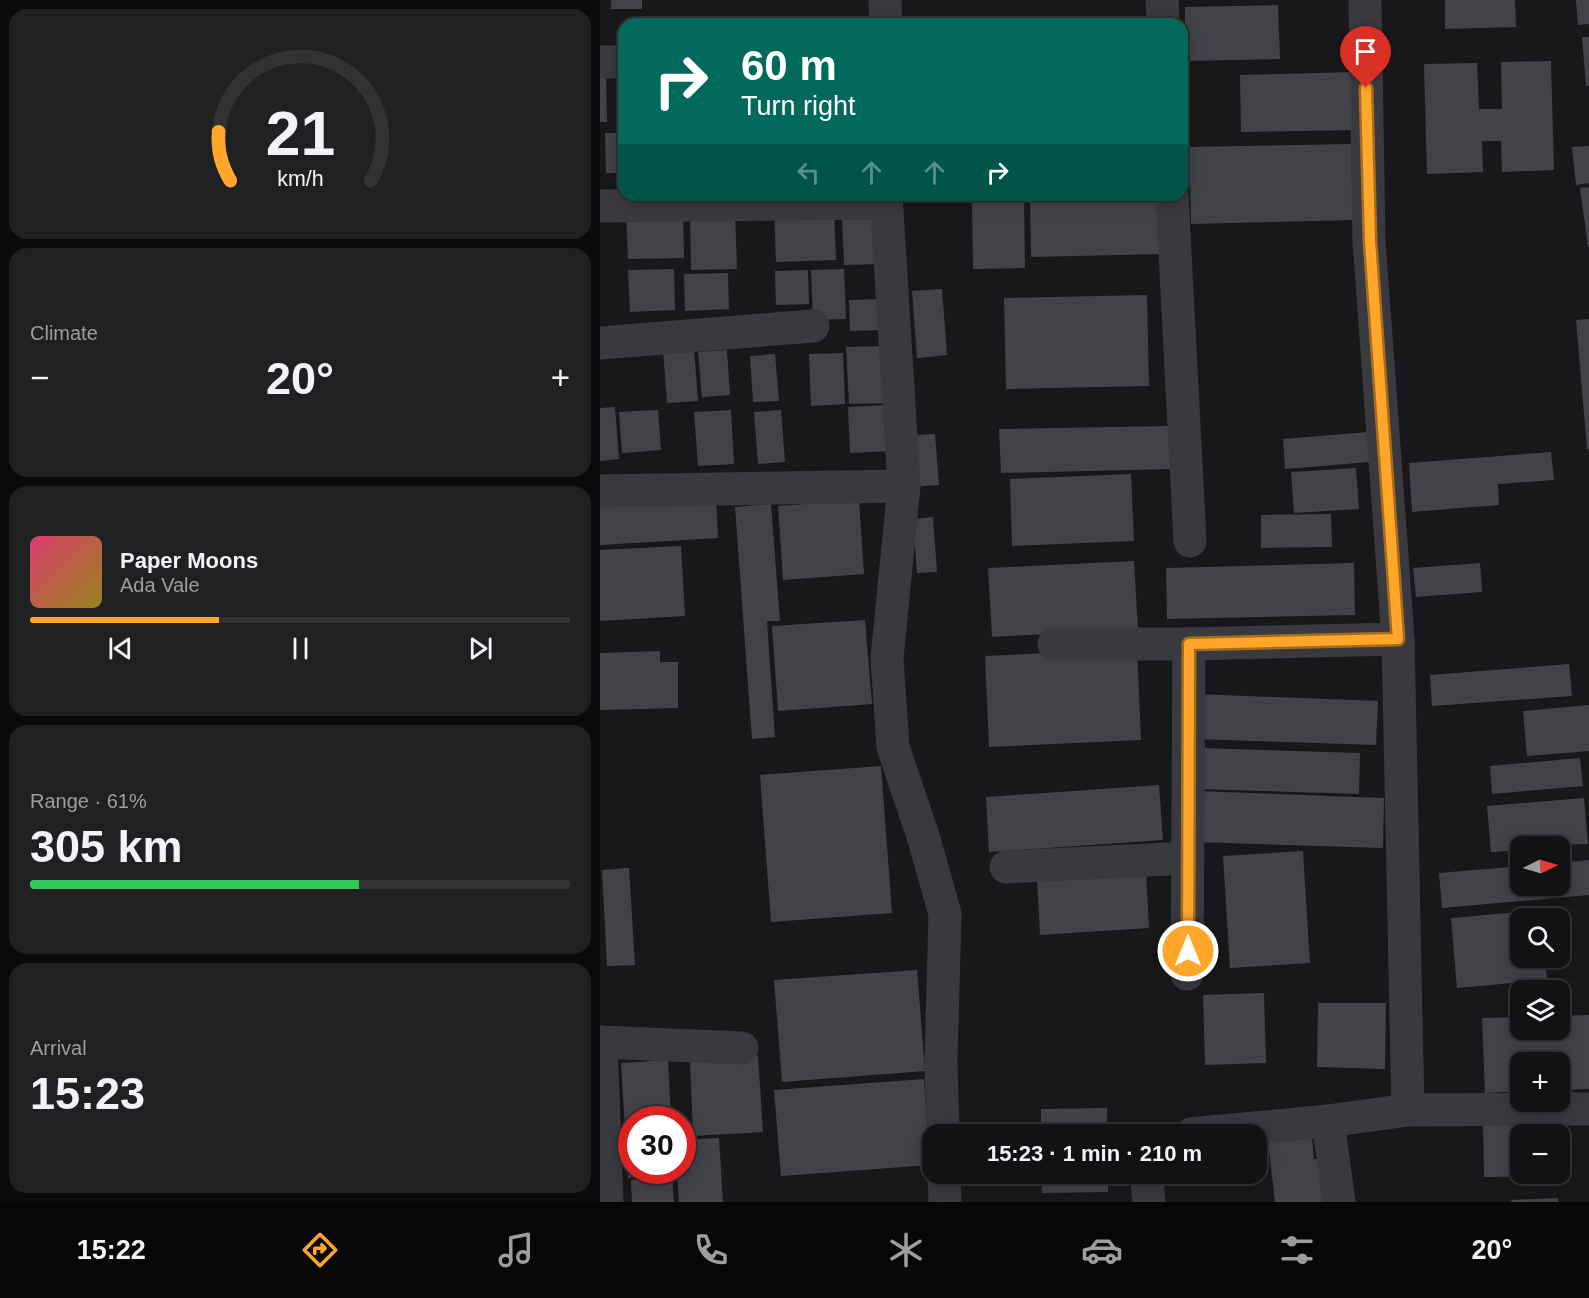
<!DOCTYPE html>
<html lang="en">
<head>
<meta charset="utf-8">
<style>
  :root { --surface:#121214; --page:#1f2022; --text:#f1f3f6; --muted:#9c9ea0; --line:#313234; --accent:#ffa62b }
  body { margin:0; font-family:Arial,sans-serif; background:var(--page); color:var(--text); height:100vh; display:flex; flex-direction:column; font-size:22px; white-space:nowrap }
  * { box-sizing:border-box; margin:0 }
  p { font-size:20px; color:var(--muted) }
  .icon { flex:none; width:33px; height:33px; fill:none; stroke:currentColor; stroke-width:2; stroke-linecap:round; stroke-linejoin:round }
  .map { position:relative; flex:1; overflow:hidden }
  .details { display:flex; flex-direction:column; gap:9px; padding:9px; background:#0a0a0b; width:600px }
  .details>* { flex:none }
  .banner { position:absolute; left:18px; top:18px; width:570px; height:183px; border-radius:18px; box-shadow:0 3px 15px #0003,0 0 0 2px var(--line); background:#00695c; color:#fff; overflow:hidden }
  .needle { width:39px; rotate:85deg }
  .fabs { position:absolute; left:910px; top:836px; display:grid; gap:12px }
  .fabs a { display:grid; place-items:center; width:60px; height:60px; border-radius:12px; background:var(--surface); box-shadow:0 3px 15px #0003,0 0 0 2px var(--line); font-size:30px }
  .speed { position:absolute; left:18px; top:1106px; display:flex; gap:12px; font-size:30px; font-weight:700; text-align:center }
  .speed>* { display:grid; place-content:center; width:78px; height:78px; border-radius:50%; background:var(--surface); box-shadow:0 3px 15px #0003,0 0 0 2px var(--line); line-height:1 }
  .speed .limit { border:9px solid #d22; background:#fff; color:#111 }
  .pin { position:absolute; display:grid; place-items:center; width:51px; height:51px; color:#fff; margin:-62px -26px; border-radius:50% 50% 50% 0; rotate:-45deg; box-shadow:0 0 6px #0007 }
  .pin .icon { rotate:45deg }
  .me { position:absolute; width:66px; margin:-33px; rotate:0deg; stroke-linejoin:round; filter:drop-shadow(0 0 4px #0008) }
  .turn { display:flex; align-items:center; gap:21px; height:126px; padding:0 24px; font-size:27px }
  .turn .icon { width:78px; height:78px; stroke-width:2.5 }
  .turn b { display:block; font-size:42px; line-height:51px }
  .lanes { display:flex; align-items:center; height:57px; padding:0 24px; background:#0003; justify-content:center; gap:30px; direction:ltr }
  .lanes .off { opacity:.35 }
  .big { font-size:45px; font-weight:700; line-height:1.1 }
  .details .tile { flex:1; display:flex; flex-direction:column; justify-content:center; gap:9px; min-width:0; padding:0 21px; border-radius:18px; background:var(--page) }
  .details .dial { align-items:center; gap:0 }
  .dial svg { height:156px; overflow:visible; fill:none; stroke:var(--line); stroke-width:7; stroke-linecap:round; text-anchor:middle }
  .dial text { fill:var(--text); stroke:none }
  .song { display:flex; align-items:center; gap:18px }
  .cover { width:72px; height:72px; border-radius:9px; background:linear-gradient(135deg,hsl(340 70% 55%),hsl(50 70% 35%)) }
  .played { height:6px; border-radius:3px; background:linear-gradient(90deg,var(--accent) 35%,var(--line) 35%) }
  .keys { display:flex; justify-content:space-around; direction:ltr }
  .heat { display:flex; justify-content:space-between; align-items:center; font-size:33px; direction:ltr }
  .charge { height:9px; border-radius:4px; background:linear-gradient(90deg,#34c759 61%,var(--line) 0) }
  .trip { position:absolute; left:322px; top:1124px; width:345px; height:60px; border-radius:18px; background:var(--surface); box-shadow:0 3px 15px #0003,0 0 0 2px var(--line); font-weight:700; line-height:60px; text-align:center }
  .tab-bar { display:flex; height:96px; justify-content:space-around; align-items:center; background:#070708; color:var(--muted) }
  .tab-bar .icon { width:42px; height:42px }
  .tab-bar .selected { color:var(--accent) }
  .tab-bar b { font-size:27px; color:var(--text) }
  main { display:flex; flex:1; min-height:0 }
  .map>svg:first-child { display:block }
  .building { fill:#424348; fill-rule:evenodd }
  .lines { fill:none; stroke-linecap:round; stroke-linejoin:round }
  .minor { stroke:#393a40; stroke-width:33 }
  .route-casing { stroke:#a66c1c; stroke-width:15 }
  .route { stroke:#ffa62b; stroke-width:10 }
</style>
</head>
<body>
<main>
<section class="details">
<div class="tile dial"><svg viewBox="0 0 100 80">
<path d="M14 69A42 42 0 1 1 86 69"/>
<path d="M14 69A42 42 0 0 1 8 44" stroke="#ffa62b"/>
<text x="50" y="56" font-size="32" font-weight="700">21</text>
<text x="50" y="72" font-size="11">km/h</text>
</svg></div>
<div class="tile"><p>Climate</p>
<div class="heat"><a>−</a><b class="big">20°</b><a>+</a></div>
</div>
<div class="tile">
<div class="song"><i class="cover"></i><div><b>Paper Moons</b><p>Ada Vale</p></div></div>
<div class="played"></div>
<div class="keys"><svg class="icon" aria-label="previous" viewBox="0 0 24 24"><path d="M18 5L8 12l10 7zM5 5v14"/></svg><svg class="icon" aria-label="pause" viewBox="0 0 24 24"><path d="M8 5v14M16 5v14"/></svg><svg class="icon" aria-label="next" viewBox="0 0 24 24"><path d="M6 5l10 7-10 7zM19 5v14"/></svg></div>
</div>
<div class="tile"><p>Range · 61%</p><b class="big">305 km</b><div class="charge"></div></div>
<div class="tile"><p>Arrival</p><b class="big">15:23</b></div>
</section>
<div class="map">
<svg width="989" height="1202" viewBox="0 0 989 1202">
  <rect width="100%" height="100%" fill="#18181b"/>
  <!-- building -->
  <g class="building">
    <rect x="11" y="0" width="31" height="9"/>
    <polygon points="845,0 915,0 916,27 845,29"/>
    <polygon points="976,0 989,0 989,24 978,25"/>
    <polygon points="678,5 680,59 585,61 585,7"/>
    <polygon points="982,37 989,37 989,86 986,86"/>
    <polygon points="951,61 954,170 902,172 901,141 882,141 883,172 827,174 824,64 877,63 879,109 902,109 901,62"/>
    <polygon points="0,72 6,72 7,122 0,122"/>
    <polygon points="755,72 756,130 641,132 640,75"/>
    <polygon points="5,133 24,133 24,173 6,173"/>
    <polygon points="751,144 753,220 591,224 589,147"/>
    <polygon points="989,146 989,183 976,185 972,147"/>
    <polygon points="989,187 989,247 988,247 980,188"/>
    <polygon points="430,195 562,195 563,254 431,257"/>
    <polygon points="424,197 425,268 373,269 372,198"/>
    <polygon points="234,207 236,260 176,262 174,209"/>
    <polygon points="83,210 84,258 28,259 26,212"/>
    <polygon points="135,213 137,269 91,270 90,214"/>
    <polygon points="278,215 280,264 244,265 242,217"/>
    <polygon points="74,269 75,310 30,312 28,270"/>
    <polygon points="244,269 246,319 213,320 211,270"/>
    <polygon points="208,270 209,304 176,305 175,271"/>
    <polygon points="128,273 129,309 85,311 84,274"/>
    <polygon points="342,289 347,355 317,358 312,291"/>
    <polygon points="547,295 549,386 406,389 404,298"/>
    <polygon points="286,299 287,330 250,331 249,300"/>
    <polygon points="989,319 989,449 987,449 976,320"/>
    <polygon points="289,346 291,403 249,404 246,347"/>
    <polygon points="94,348 98,401 67,403 63,350"/>
    <polygon points="127,350 130,395 102,397 98,352"/>
    <polygon points="243,353 245,404 211,406 209,354"/>
    <polygon points="175,354 179,401 153,402 150,356"/>
    <polygon points="288,405 291,451 250,453 248,407"/>
    <polygon points="15,407 19,459 0,461 0,408"/>
    <polygon points="58,410 61,450 22,453 19,412"/>
    <polygon points="131,410 134,464 98,466 94,412"/>
    <polygon points="181,410 185,462 158,464 154,412"/>
    <polygon points="570,426 571,469 401,473 399,429"/>
    <polygon points="768,432 770,462 685,469 683,439"/>
    <polygon points="335,434 339,485 311,487 307,436"/>
    <polygon points="951,452 954,480 898,484 899,505 812,512 809,463"/>
    <polygon points="756,468 759,509 694,513 691,472"/>
    <polygon points="531,474 534,541 412,546 410,479"/>
    <polygon points="116,499 118,538 0,545 0,505"/>
    <polygon points="259,500 264,574 183,580 178,506"/>
    <polygon points="171,504 180,621 167,621 175,737 152,739 135,507"/>
    <polygon points="731,514 732,547 661,548 661,515"/>
    <polygon points="333,517 337,572 317,573 313,519"/>
    <polygon points="81,546 85,616 0,621 0,550"/>
    <polygon points="534,561 538,629 392,637 388,568"/>
    <polygon points="754,563 755,615 567,619 566,568"/>
    <polygon points="880,563 882,592 816,597 813,568"/>
    <polygon points="265,620 272,704 178,711 172,626"/>
    <polygon points="537,649 541,740 389,747 385,656"/>
    <polygon points="60,651 60,662 78,662 78,708 0,710 0,653"/>
    <polygon points="969,664 972,696 832,706 830,675"/>
    <polygon points="597,694 778,701 776,745 595,739"/>
    <polygon points="989,705 989,751 927,756 923,711"/>
    <polygon points="600,748 760,753 759,794 599,789"/>
    <polygon points="980,758 983,786 892,794 890,766"/>
    <polygon points="281,766 292,913 171,922 160,775"/>
    <polygon points="559,785 563,840 389,852 386,797"/>
    <polygon points="596,791 784,798 783,848 595,842"/>
    <polygon points="984,798 988,844 921,846 921,850 891,852 887,806"/>
    <polygon points="703,851 710,963 630,968 623,856"/>
    <polygon points="989,860 989,895 842,908 839,873 921,866 921,885 960,885 960,863"/>
    <polygon points="29,868 35,965 7,966 2,870"/>
    <polygon points="546,872 549,928 440,935 437,879"/>
    <polygon points="941,910 942,918 921,918 921,957 945,957 947,980 857,988 851,918"/>
    <polygon points="317,970 325,1071 182,1082 174,980"/>
    <polygon points="664,993 666,1063 605,1065 603,995"/>
    <polygon points="718,1003 786,1003 785,1069 717,1067"/>
    <polygon points="989,1015 989,1089 960,1090 960,1062 921,1062 921,1091 885,1093 882,1018 921,1017 921,1029 960,1029 960,1016"/>
    <polygon points="158,1056 163,1132 93,1136 90,1060"/>
    <polygon points="68,1060 71,1119 32,1119 32,1170 74,1170 74,1175 28,1178 21,1063"/>
    <polygon points="324,1079 330,1165 181,1176 174,1090"/>
    <polygon points="507,1108 507,1134 441,1134 441,1109"/>
    <path d="M965,1124l1,52 -82,1 -1,-52zM921,1134h39v39h-39z"/>
    <polygon points="119,1138 123,1202 79,1202 77,1170 82,1170 82,1140"/>
    <polygon points="712,1138 714,1159 722,1159 726,1202 675,1202 668,1142"/>
    <polygon points="442,1173 508,1173 508,1192 442,1193"/>
    <polygon points="72,1178 74,1202 32,1202 31,1180"/>
    <polygon points="958,1198 958,1202 912,1202 911,1200"/>
  </g>
  <g class="lines">
    <!-- minor -->
    <g class="minor">
      <polyline points="285,0 286,24"/>
      <polyline points="562,0 563,24"/>
      <polyline points="765,0 769,241 798,639 808,1110"/>
      <polyline points="0,62 24,62"/>
      <polyline points="286,195 304,486 287,658 293,747 324,839 345,914 341,1062 343,1134"/>
      <polyline points="572,195 590,541"/>
      <polyline points="0,206 286,203"/>
      <polyline points="0,343 213,326"/>
      <polyline points="0,491 304,486"/>
      <polyline points="454,644 589,644 798,639"/>
      <polyline points="406,867 588,858"/>
      <polyline points="587,974 589,644"/>
      <polyline points="0,1042 142,1048"/>
      <polyline points="1,1042 7,1202"/>
      <polyline points="728,1121 739,1202"/>
      <polyline points="591,1134 728,1121 808,1110 989,1109"/>
      <polyline points="344,1173 345,1202"/>
      <polyline points="546,1173 549,1202"/>
    </g>
  </g>
  <g class="lines">
    <defs>
      <polyline id="route" points="588,951 589,644 798,639 770,241 766,88"/>
    </defs>
    <!-- route casing -->
    <use href="#route" class="route-casing"/>
    <!-- route -->
    <use href="#route" class="route"/>
  </g>
</svg>
<div class="fabs">
<a><svg class="needle" viewBox="-14 -14 28 28"><path d="M0-13l5 13h-10z" fill="#e53935"/><path d="M0 13l5-13h-10z" fill="#9c9ea0"/></svg></a>
<a><svg class="icon" aria-label="search" viewBox="0 0 24 24"><circle cx="10" cy="10" r="6"/><path d="M15 15l6 6"/></svg></a>
<a><svg class="icon" aria-label="layers" viewBox="0 0 24 24"><path d="M12 4l9 5-9 5-9-5zM3 14l9 5 9-5"/></svg></a>
<a>+</a>
<a>−</a>
</div>
<div class="speed"><div class="limit">30</div></div>
<div class="pin" style="left:766px;top:88px;background:#d93025"><svg class="icon" aria-label="arrive" viewBox="0 0 24 24"><path d="M6 21V4h12l-3 4 3 4H6"/></svg></div>
<svg class="me" style="left:588px;top:951px" viewBox="-20 -20 40 40"><circle r="17" fill="#ffa62b" stroke="#fff" stroke-width="3"/><path d="M0-11L8 9 0 5-8 9z" fill="#fff"/></svg>
<div class="trip">15:23 · 1 min · 210 m</div>
<div class="banner">
<div class="turn"><svg class="icon" aria-label="right" viewBox="0 0 24 24"><path d="M7 20v-9h11M14 6l5 5-5 5"/></svg><div><b>60 m</b>Turn right</div></div>
<div class="lanes"><svg class="icon off" aria-label="left" viewBox="0 0 24 24"><path d="M17 20v-9H6M10 6l-5 5 5 5"/></svg><svg class="icon off" aria-label="ahead" viewBox="0 0 24 24"><path d="M12 20V5M6 11l6-6 6 6"/></svg><svg class="icon off" aria-label="ahead" viewBox="0 0 24 24"><path d="M12 20V5M6 11l6-6 6 6"/></svg><svg class="icon" aria-label="right" viewBox="0 0 24 24"><path d="M7 20v-9h11M14 6l5 5-5 5"/></svg></div>
</div>
</div>
</main>
<nav class="tab-bar">
<b>15:22</b>
<svg class="icon selected" aria-label="directions" viewBox="0 0 24 24"><path d="M12 3l9 9-9 9-9-9zM9 14v-3h6M13 9l2 2-2 2"/></svg>
<svg class="icon" aria-label="music" viewBox="0 0 24 24"><path d="M9 18V5l10-2v13"/><circle cx="6" cy="18" r="3"/><circle cx="16" cy="16" r="3"/></svg>
<svg class="icon" aria-label="phone" viewBox="0 0 24 24"><path d="M5 4h4l2 5-3 2q2 4 5 5l2-3 5 2v4C11 20 4 13 5 4z"/></svg>
<svg class="icon" aria-label="climate" viewBox="0 0 24 24"><path d="M12 3v18M4 7l16 10M4 17L20 7"/></svg>
<svg class="icon" aria-label="car" viewBox="0 0 24 24"><path d="M5 17H2v-5l4-1 3-4h7l3 4 3 1v5h-3M9 17h6M6 11h13"/><circle cx="7" cy="17" r="2"/><circle cx="17" cy="17" r="2"/></svg>
<svg class="icon" aria-label="filters" viewBox="0 0 24 24"><path d="M4 7h16M4 17h16"/><circle cx="9" cy="7" r="2"/><circle cx="15" cy="17" r="2"/></svg>
<b>20°</b>
</nav>
</body>
</html>
